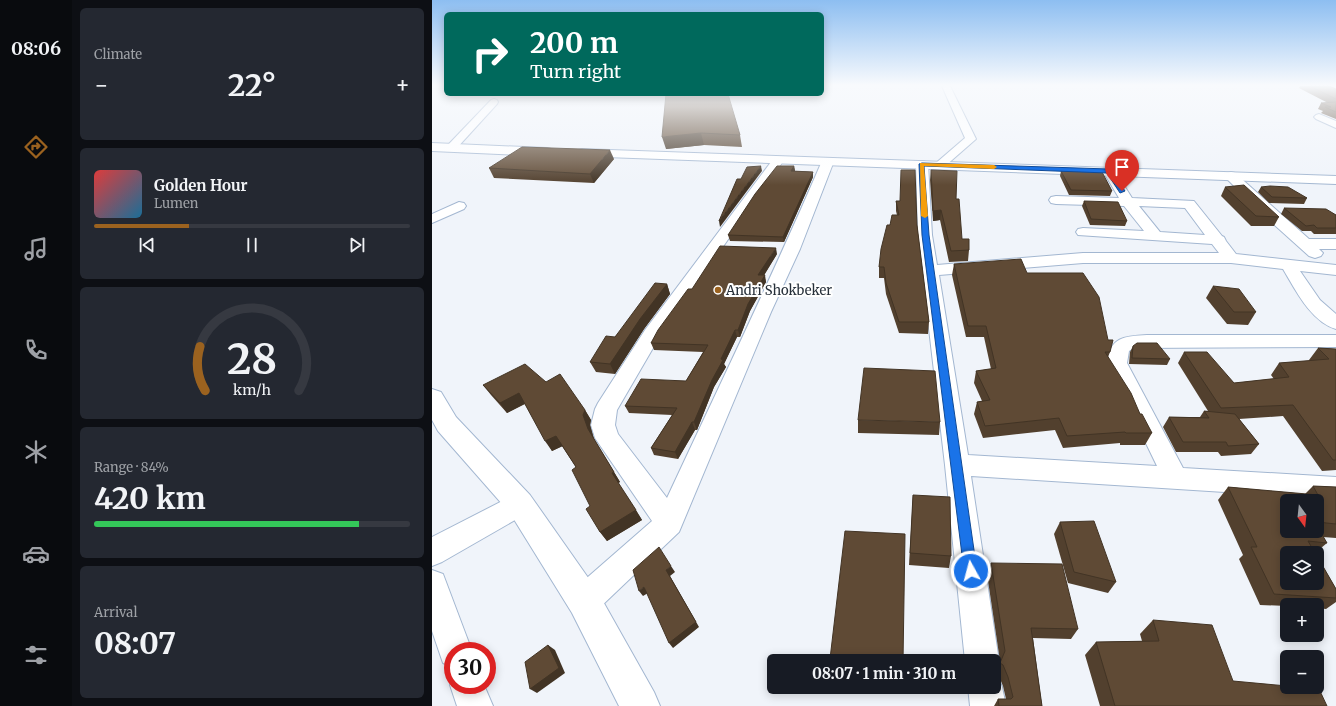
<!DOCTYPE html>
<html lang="en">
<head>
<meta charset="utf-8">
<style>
  :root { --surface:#171b24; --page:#242831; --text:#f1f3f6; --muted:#9ea1a6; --line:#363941; --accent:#9b621f }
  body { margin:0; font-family:Merriweather,serif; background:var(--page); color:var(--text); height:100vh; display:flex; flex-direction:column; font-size:15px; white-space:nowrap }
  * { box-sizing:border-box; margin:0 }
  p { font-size:13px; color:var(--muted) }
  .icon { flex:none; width:22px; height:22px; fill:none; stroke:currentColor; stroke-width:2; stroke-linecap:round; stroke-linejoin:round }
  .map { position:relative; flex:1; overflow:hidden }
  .sheet { display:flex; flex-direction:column; gap:8px; padding:8px; background:#0d0f14; width:360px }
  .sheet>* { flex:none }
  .banner { position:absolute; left:12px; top:12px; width:380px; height:84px; border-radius:6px; box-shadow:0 2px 10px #0003; background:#00695c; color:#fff; overflow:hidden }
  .needle { width:26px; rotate:165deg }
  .tools { position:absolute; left:848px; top:494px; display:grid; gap:8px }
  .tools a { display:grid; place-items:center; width:44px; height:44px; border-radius:6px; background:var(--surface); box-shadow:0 2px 10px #0003; font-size:20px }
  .speed { position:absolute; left:12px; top:642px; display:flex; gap:8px; font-size:20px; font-weight:700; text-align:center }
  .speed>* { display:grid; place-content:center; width:52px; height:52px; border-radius:50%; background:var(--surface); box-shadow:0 2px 10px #0003; line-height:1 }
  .speed .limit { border:6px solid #d22; background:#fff; color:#111 }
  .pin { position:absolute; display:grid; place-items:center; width:34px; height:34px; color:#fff; margin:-41px -17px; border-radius:50% 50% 50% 0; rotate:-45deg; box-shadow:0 0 4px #0007 }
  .pin .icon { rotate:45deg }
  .me { position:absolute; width:44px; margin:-22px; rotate:353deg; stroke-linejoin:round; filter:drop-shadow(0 0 3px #0008) }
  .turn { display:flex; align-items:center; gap:14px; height:84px; padding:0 20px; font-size:18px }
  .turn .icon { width:52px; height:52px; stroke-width:2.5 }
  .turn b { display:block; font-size:28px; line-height:34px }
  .big { font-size:30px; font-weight:700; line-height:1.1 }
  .sheet .card { flex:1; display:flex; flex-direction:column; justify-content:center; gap:6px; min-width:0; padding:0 14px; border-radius:6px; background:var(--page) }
  .sheet .dial { align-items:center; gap:0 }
  .dial svg { height:104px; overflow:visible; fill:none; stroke:var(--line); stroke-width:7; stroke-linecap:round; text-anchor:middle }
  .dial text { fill:var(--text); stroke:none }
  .song { display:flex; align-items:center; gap:12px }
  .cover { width:48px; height:48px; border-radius:6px; background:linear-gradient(135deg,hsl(0 70% 55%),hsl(200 70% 35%)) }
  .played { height:4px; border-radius:2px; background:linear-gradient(90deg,var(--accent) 30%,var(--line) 30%) }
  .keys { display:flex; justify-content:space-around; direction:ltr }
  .heat { display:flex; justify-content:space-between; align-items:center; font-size:22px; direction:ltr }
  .charge { height:6px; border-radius:3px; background:linear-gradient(90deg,#34c759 84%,var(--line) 0) }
  .trip { position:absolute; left:335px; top:654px; width:234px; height:40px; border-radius:6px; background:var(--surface); box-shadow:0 2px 10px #0003; font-weight:700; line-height:40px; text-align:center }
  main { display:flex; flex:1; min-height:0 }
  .tab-bar { display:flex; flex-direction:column; width:72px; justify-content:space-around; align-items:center; background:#090b0e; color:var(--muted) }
  .tab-bar .icon { width:28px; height:28px }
  .tab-bar .active { color:var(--accent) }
  .tab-bar b { font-size:18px; color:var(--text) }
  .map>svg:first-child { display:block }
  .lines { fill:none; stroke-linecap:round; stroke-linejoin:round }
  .street-casing { stroke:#a3b7d1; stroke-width:2 }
  .secondary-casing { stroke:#a3b7d1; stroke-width:2 }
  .street { fill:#fff; fill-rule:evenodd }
  .secondary { fill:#fff; fill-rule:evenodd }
  .wall { fill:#52402e; fill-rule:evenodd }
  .shaded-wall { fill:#423425 }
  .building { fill:#5f4a35; stroke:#423425 }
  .route { fill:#1a73e8; stroke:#114b97 }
  .slow { fill:#f59e0b }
  .poi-dot { fill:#9b621f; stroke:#fff; stroke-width:1.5 }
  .labels { text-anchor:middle; stroke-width:4; stroke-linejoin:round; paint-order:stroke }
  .poi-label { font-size:13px; fill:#27303a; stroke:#fff; text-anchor:start }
</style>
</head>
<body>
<main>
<nav class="tab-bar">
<b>08:06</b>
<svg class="icon active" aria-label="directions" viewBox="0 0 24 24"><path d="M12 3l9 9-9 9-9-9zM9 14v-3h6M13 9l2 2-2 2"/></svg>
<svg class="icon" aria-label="music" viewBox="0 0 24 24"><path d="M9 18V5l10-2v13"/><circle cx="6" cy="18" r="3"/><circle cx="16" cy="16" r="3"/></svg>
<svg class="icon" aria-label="phone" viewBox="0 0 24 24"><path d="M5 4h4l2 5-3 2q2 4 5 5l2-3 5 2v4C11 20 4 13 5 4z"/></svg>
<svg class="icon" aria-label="climate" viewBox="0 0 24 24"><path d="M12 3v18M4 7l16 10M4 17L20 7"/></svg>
<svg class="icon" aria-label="car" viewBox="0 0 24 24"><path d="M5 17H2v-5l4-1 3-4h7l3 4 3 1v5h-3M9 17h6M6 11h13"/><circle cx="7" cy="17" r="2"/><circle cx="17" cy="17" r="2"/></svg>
<svg class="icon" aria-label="filters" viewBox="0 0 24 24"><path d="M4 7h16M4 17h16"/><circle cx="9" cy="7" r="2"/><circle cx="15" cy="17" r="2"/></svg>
</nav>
<section class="sheet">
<div class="card"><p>Climate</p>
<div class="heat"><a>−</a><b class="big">22°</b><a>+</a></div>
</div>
<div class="card">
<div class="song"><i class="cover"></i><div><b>Golden Hour</b><p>Lumen</p></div></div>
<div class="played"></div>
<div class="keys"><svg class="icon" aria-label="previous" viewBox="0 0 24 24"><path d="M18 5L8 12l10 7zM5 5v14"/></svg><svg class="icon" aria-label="pause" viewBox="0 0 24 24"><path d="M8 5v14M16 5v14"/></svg><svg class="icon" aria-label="next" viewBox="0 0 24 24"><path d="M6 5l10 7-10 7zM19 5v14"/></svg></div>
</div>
<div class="card dial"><svg viewBox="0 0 100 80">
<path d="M14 69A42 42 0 1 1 86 69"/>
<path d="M14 69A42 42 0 0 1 10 35" stroke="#9b621f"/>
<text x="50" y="56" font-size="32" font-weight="700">28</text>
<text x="50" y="72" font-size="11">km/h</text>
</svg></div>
<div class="card"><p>Range · 84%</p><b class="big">420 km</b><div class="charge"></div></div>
<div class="card"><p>Arrival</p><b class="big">08:07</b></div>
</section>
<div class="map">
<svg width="904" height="706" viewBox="0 0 904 706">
  <rect width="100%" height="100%" fill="#f0f4fa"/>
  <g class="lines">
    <defs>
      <g id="street">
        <polygon points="510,86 518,86 544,139 512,167 504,167 502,165 504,163 533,138"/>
        <polygon points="62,99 65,100 66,102 65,104 23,150 15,150 14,148 15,146 59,100"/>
        <polygon points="887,114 904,121 904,128 884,119 882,117 884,115"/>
        <path d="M346,157l4,1 2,2 -124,176 -43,74 -2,15 3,9 49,64c52,-112 106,-223 155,-337l2,-2h8l2,2 -34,88 -29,63 -92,220 -84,80 -11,4 -11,-4 -4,-11 4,-11 79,-69 -57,-83 -4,-13 4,-16 3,-6 47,-73 129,-172z"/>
        <path d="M490,161l4,1 2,2 4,71 5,30 146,-12h136l-7,-9 -134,-9 -2,-3 2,-3 5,-1 61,3 -20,-25 -68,-2 -5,-1 -2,-3 2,-3 5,-1 63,2 -16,-27 2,-3h8l19,30 62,3 28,35 2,1 2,4 10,13 100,11v10l-36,-4 20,29 16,14v15c-25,-7 -41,-40 -53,-60l-52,-6h-148l-144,12 29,180 189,11 -50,-103c3,-26 17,-27 40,-28h189v12l-202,1 -5,3 -2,12 56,105 153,9v22l-365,-23 28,185 -5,12v-12h-29l-20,-196 -27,-230 -2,-71 2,-2zM707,206l46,2 20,27 -45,-3z"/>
        <polygon points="799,172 803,173 877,239 904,239 904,249 887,249 891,253 889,256 883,258 877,256 827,211 795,179 793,176 795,173"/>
        <polygon points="27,202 32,203 34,206 32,209 0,223 0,214"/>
        <polygon points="88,492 97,496 101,504 97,512 10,562 0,566 0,537"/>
        <polygon points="0,570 11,574 40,651 21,651 21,667 11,663 0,631"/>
        <polygon points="562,673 565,675 570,687 574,706 538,706 536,687 562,687"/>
        <polygon points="21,677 21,685 52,685 61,706 25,706 18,685"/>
      </g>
      <g id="secondary">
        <polygon points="0,143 115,148 119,149 121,152 119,155 115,156 0,151"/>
        <polygon points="150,149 904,176 904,184 146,156 144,153 146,150"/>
        <polygon points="0,389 9,392 24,417 98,495 164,589 222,692 228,706 187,706 140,613 78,513 6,431 0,420"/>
      </g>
    </defs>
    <!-- street casing -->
    <use href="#street" class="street-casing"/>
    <!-- secondary casing -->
    <use href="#secondary" class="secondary-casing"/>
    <!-- street -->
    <use href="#street" class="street"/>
    <!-- secondary -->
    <use href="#secondary" class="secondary"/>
  </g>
  <!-- wall -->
  <g class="wall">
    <polygon points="868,86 897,86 904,89 904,119 889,113 891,111 886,109 889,103 896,103 867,88"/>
    <polygon points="234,94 308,135 310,147 272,145 234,149"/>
    <polygon points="182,159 162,183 62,178 57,168"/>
    <polygon points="362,166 363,171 381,172 381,177 352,242 298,241 296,235"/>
    <polygon points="499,170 530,239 537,250 536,261 517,262 508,220 501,221 498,180"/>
    <polygon points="629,171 680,191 678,196 637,195 628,176"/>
    <polygon points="793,187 847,217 842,226 819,226 789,196"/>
    <polygon points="829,187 875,198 872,204 837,203 826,192"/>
    <polygon points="464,201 485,225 497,322 496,334 467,333 454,294 452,278 447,278 447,267 458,225 465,215 464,211"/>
    <polygon points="652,201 695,221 693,226 658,225 650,206"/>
    <polygon points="852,208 904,215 904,234 882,234 879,231 870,231 849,214"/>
    <polygon points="345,254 332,275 334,282 318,311 308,337 305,337 292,364 294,367 282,387 265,430 263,430 246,459 222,455 219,448 240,415 197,413 193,406 254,381 271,352 222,350 219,343 260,289"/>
    <polygon points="522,264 595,273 678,352 676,357 708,414 720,433 713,445 688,445 688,443 631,448 623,430 551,438 542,414 545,402 550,401 542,383 544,371 559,369 552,337 534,337 520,275"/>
    <polygon points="235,284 238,294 212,329 183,374 164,372 158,362"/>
    <polygon points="781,286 824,312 816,325 795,324 774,298"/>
    <polygon points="701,346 738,359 735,365 697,364 698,352"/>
    <polygon points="886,348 904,349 904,470 890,471 851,416 807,419 827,444 819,454 789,456 786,452 744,452 731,427 737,417 768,417 772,411 776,411 746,363 752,352 802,383 842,379 839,375 847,363 878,361 877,360"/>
    <polygon points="114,382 153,410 159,420 158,425 162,439 188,482 186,483 210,520 175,541 168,532 144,467 130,446 120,451 93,404 75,413 59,395 51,385"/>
    <polygon points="426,420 508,422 507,435 426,433"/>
    <path d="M881,486l23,1v51l-13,-1 4,6 -12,10 21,36v13l-10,7 -9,-1v-3h-30v1l-27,-1 -21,-46 4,-4 -25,-55 10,-13 77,7zM885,501v30h-30z"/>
    <polygon points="481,495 519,556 517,568 477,565"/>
    <polygon points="628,522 684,582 676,593 636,583 622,534"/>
    <polygon points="559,563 646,629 639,639 601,638 610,706 562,706 566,699 574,699 571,686 566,674 565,673 565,677 562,682 562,661 560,661 562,655 565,670 568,661 555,574"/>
    <polygon points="721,620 801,681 895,706 668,706 653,655 664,642 710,641 708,634"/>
    <polygon points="398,659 471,661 398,661"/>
  </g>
  <!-- shaded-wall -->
  <g class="shaded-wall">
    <polygon points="269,133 272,145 234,149 230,137"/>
    <polygon points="178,150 182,159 162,183 158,174"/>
    <polygon points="329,166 330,171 288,227 287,221"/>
    <polygon points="362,166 363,171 359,171"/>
    <polygon points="381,172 381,177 352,242 351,237"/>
    <polygon points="509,210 508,220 501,221 501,211"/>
    <polygon points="344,248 345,254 328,282 326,275"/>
    <polygon points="333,275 334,282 318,311 308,337 306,330 316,304"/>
    <polygon points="235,284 238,294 212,329 183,374 178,364 208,319"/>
    <polygon points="303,330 305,337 292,364 294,367 282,387 265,430 262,422 289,359"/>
    <polygon points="87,393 94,403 75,413 68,403"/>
    <polygon points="153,410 159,420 158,425 162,439 156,429 151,415"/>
    <polygon points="260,422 263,430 246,459 243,452"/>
    <polygon points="124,436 131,446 120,451 113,441"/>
    <polygon points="182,472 188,482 186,483 180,473"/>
    <polygon points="204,510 210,520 175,541 168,532"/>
    <polygon points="239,566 243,572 238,576 267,627 241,648 237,643 234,570"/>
    <polygon points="212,587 216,593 211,596 207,591"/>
    <polygon points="116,645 123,650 133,673 105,693 98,689"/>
  </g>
  <!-- building -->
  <g class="building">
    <polygon points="878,86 897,86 904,89 904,99"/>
    <polygon points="234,94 296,94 308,135 269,133 230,137"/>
    <polygon points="904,102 904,112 893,107 899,107 889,103"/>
    <polygon points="90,147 178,150 158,174 57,168"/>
    <polygon points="329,166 287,221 305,179 309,179 315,167"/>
    <polygon points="345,166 362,166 359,171 381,172 351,237 296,235 323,194"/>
    <polygon points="469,170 483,170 485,225 497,322 467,322 454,283 452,267 447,267 449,249 455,225 458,225 460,215 467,215 464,201 468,201"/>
    <polygon points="499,170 525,171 524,199 527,199 530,239 537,239 537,250 519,251 509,210 501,211"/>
    <polygon points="629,171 670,172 680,191 639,190"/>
    <polygon points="812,185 847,217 824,216 793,187"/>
    <polygon points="838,186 856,187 875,198 840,197 829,187"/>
    <polygon points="652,201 686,202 695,221 659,219"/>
    <polygon points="852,208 894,209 904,215 904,228 885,228 882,225 874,226"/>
    <polygon points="288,246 344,248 326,275 333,275 316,304 306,330 303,330 289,359 291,360 280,380 262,422 260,422 243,452 219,448 245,408 193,406 209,379 254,381 276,345 219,343 226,330 256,289 260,289"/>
    <polygon points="589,259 595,273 651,273 667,297 676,340 681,340 678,352 673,352 699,393 708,414 710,414 720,433 694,433 693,432 635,436 627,418 553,426 545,402 558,400 544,371 564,368 554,326 536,326 522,264"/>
    <polygon points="223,283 235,284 208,319 178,364 158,362 174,336 183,337"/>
    <polygon points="781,286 807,289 824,312 802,312"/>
    <polygon points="705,343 725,343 738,359 700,358 701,346"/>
    <polygon points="886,348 904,349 904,460 901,460 861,405 789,408 752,352 775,352 802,383 857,377 847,363 897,359"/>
    <polygon points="93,364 114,382 128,374 153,410 151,415 156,429 182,472 180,473 204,510 168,532 154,509 158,506 140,470 144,467 124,436 113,441 87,393 68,403 51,385"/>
    <polygon points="432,368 503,371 508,422 426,420"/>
    <polygon points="772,411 803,414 827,444 796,446 794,442 751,442 737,417 777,418"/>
    <polygon points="881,486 904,487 904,524 885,522 885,501 855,501 855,531 885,531 885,526 895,543 876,541 883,553 855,553 855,583 885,583 885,556 904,589 904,598 842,594 819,547 825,547 796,487 886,495"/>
    <polygon points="481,495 518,497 519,556 478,553"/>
    <polygon points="662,521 684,582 642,572 628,522"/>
    <polygon points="413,531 473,534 471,661 429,661 398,659"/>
    <polygon points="227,547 239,566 234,570 264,622 237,643 212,587 207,591 201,570"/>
    <polygon points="559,563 630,564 646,629 599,628 610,706 567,706 566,699 579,699 581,697 576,677 571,665 568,663 573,651"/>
    <polygon points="721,620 780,625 801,681 855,686 855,687 863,687 887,689 895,706 683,706 664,642 727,641"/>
    <polygon points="116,645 127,668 98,689 93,662"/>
    <polygon points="562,655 565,656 565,677 564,677"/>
  </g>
  <!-- sky -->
  <linearGradient id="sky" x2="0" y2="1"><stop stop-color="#8dbef1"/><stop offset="0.46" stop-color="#f8fafd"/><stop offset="1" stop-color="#f8fafd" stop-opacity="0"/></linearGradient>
  <rect width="904" height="185" fill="url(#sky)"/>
  <!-- route -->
  <polygon class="route" points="490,163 677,169 679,170 693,191 688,193 675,173 492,166 497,235 545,571 543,575 539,577 534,575 532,571 490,235 487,164"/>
  <!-- slow -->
  <polygon class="slow" points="488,163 562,165 565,167 562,169 492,166 496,216 493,218 489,216"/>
  <!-- markers -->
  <circle class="poi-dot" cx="286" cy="290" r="4"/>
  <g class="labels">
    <!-- poi labels -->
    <g class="poi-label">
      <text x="294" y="295">Andri Shokbeker</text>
    </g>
  </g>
</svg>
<div class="tools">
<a><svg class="needle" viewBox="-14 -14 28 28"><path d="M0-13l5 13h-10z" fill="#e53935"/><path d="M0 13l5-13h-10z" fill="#9ea1a6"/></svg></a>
<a><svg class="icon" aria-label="layers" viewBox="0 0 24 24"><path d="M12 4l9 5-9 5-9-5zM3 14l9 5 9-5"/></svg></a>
<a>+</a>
<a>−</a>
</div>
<div class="speed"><div class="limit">30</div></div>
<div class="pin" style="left:690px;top:191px;background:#d93025"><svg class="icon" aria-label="arrive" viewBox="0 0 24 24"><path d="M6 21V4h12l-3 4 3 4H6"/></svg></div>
<svg class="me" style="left:539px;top:571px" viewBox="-20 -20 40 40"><circle r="17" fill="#1a73e8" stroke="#fff" stroke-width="3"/><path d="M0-11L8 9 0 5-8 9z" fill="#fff"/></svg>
<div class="trip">08:07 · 1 min · 310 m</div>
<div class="banner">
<div class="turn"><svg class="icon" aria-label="right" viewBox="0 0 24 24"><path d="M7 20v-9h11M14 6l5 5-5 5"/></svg><div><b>200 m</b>Turn right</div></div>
</div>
</div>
</main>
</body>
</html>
